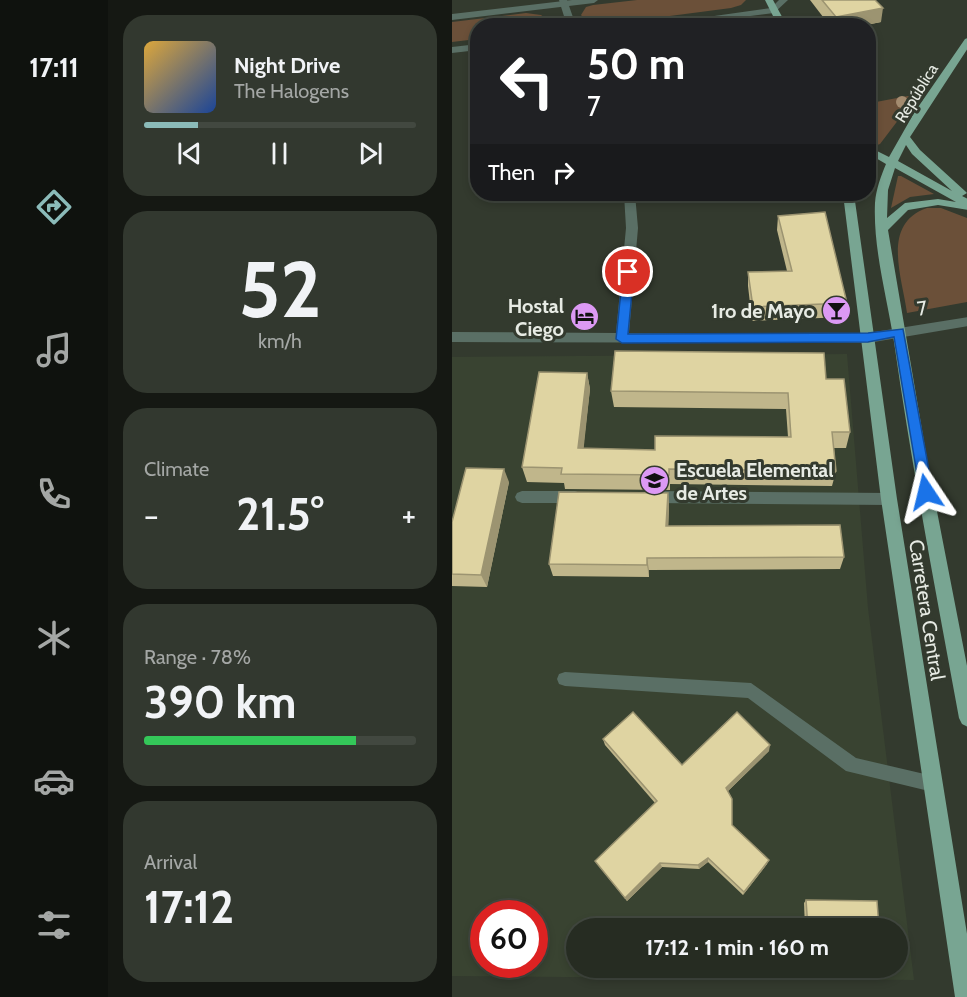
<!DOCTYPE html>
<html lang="en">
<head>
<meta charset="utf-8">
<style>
  :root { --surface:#262c22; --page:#32382f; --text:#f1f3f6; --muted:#a4a7a5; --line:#424840; --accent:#8bbbb9 }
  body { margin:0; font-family:Cabin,sans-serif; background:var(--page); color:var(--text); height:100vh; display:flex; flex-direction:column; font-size:22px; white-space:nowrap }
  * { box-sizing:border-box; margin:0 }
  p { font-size:20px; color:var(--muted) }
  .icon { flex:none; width:33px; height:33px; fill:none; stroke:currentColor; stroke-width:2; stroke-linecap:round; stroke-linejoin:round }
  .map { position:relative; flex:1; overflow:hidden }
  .details { display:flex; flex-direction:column; gap:15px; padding:15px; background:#151813; width:344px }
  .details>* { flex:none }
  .guide { position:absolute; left:18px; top:18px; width:406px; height:183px; border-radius:24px; box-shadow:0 3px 9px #0003,0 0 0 2px var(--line); background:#202124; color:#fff; overflow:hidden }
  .speed { position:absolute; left:18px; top:900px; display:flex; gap:12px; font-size:30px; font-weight:700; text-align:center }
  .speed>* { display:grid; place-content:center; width:78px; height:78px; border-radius:50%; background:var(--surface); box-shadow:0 3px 9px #0003,0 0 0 2px var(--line); line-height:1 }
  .speed .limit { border:9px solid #d22; background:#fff; color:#111 }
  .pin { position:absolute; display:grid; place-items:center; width:51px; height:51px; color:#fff; margin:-26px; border:3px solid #fff; border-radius:50%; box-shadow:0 2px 6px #0007 }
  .me { position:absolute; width:66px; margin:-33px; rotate:350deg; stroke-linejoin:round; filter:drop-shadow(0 0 4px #0008) }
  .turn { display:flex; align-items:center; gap:21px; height:126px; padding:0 18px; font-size:27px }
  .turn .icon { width:78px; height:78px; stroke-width:2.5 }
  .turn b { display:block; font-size:42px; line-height:51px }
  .then { display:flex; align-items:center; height:57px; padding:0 18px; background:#0003; gap:12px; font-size:22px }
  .big { font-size:45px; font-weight:800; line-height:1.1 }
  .details .widget { flex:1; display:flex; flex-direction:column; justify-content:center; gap:9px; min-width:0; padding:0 21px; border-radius:24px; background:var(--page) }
  .details .dial { align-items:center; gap:0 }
  .dial b { font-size:78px; line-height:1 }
  .song { display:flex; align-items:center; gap:18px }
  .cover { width:72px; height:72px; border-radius:9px; background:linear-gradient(135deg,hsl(40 70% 55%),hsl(220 70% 35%)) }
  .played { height:6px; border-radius:3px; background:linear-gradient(90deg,var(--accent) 20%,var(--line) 20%) }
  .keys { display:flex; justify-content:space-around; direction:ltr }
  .heat { display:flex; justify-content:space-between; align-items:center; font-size:33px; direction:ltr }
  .charge { height:9px; border-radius:4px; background:linear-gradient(90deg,#34c759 78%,var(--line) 0) }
  .trip { position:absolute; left:114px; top:918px; width:342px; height:60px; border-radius:30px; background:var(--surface); box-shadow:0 3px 9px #0003,0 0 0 2px var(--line); font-weight:800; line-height:60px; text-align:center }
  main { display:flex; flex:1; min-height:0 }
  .dock { display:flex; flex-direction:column; width:108px; justify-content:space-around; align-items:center; background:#0f120e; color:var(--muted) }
  .dock .icon { width:42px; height:42px }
  .dock .current { color:var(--accent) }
  .dock b { font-size:27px; color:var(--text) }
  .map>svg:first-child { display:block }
  .built { fill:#394331; fill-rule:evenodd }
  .green { fill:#6b5039 }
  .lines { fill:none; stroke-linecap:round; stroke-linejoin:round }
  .service { fill:#5a6f65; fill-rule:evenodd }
  .minor { fill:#5a6f65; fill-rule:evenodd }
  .tertiary { fill:#5a6f65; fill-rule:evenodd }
  .primary { fill:#78a592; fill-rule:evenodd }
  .tree { fill:#a38b6f }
  .wall { fill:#c0b68b }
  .shaded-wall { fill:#9c9471 }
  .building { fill:#dfd4a2; stroke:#9c9471; stroke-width:1.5 }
  .route { fill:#1a73e8; stroke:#114b97; stroke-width:1.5 }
  .labels { text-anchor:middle; stroke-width:6; stroke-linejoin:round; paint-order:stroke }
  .far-street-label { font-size:16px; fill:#e7ebe4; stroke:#333a2e }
  .poi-label { font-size:20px; font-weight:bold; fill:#e7ebe4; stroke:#333a2e; text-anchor:end }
  .street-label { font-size:20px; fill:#e7ebe4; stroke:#333a2e }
</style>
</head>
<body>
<main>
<nav class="dock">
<b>17:11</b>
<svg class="icon current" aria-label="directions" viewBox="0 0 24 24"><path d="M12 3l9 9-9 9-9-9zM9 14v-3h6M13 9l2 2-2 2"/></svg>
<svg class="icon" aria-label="music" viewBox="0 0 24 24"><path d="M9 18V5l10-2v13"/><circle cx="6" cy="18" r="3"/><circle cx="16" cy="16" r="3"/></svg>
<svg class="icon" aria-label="phone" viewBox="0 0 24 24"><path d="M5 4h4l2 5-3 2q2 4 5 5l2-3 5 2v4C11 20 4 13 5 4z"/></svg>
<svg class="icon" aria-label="climate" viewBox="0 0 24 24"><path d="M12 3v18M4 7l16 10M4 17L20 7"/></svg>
<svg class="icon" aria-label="car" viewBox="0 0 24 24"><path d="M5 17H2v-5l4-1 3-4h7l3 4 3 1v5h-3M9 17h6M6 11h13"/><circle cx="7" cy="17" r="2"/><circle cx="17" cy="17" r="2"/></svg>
<svg class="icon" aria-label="filters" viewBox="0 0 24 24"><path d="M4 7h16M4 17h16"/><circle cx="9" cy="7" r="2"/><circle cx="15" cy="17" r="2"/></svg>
</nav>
<section class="details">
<div class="widget">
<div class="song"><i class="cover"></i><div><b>Night Drive</b><p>The Halogens</p></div></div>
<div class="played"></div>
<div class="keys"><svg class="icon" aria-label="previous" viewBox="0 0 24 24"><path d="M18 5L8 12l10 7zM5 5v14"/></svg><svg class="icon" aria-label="pause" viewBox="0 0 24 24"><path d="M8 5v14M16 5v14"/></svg><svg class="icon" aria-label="next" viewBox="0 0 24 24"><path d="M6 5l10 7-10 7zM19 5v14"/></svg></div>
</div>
<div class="widget dial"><b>52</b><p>km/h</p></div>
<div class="widget"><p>Climate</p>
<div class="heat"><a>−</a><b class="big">21.5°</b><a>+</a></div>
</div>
<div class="widget"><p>Range · 78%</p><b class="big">390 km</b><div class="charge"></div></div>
<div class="widget"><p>Arrival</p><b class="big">17:12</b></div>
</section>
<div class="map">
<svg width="516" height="997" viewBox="0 0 516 997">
  <rect width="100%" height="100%" fill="#333a2e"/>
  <!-- built -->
  <path class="built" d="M395,354l21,254 46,372 -462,-4v-619zM32,914h50v50h-50zM124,928h322v40h-322z"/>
  <!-- green -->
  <g class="green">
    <polygon points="185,0 294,0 289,5 279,8 149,25 133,20 129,15 134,7 141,5"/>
    <polygon points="74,13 89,15 97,21 95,25 26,26 25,39 0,42 0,22"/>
    <polygon points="466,94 428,144 425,145 417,140 417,98 424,102"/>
    <polygon points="446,176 449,176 482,194 458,197 439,208"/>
    <path d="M475,208h14l26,10v84l-60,11c-5,-37 -26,-89 20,-105z"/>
  </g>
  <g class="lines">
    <!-- service -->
    <g class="service">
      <polygon points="70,491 123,491 128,493 130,497 128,501 123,503 70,503 65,501 63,497 65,493"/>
      <polygon points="199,491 437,493 442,495 444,499 442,503 437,505 199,503 194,501 192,497 194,493"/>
      <polygon points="113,672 299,683 404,758 481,776 487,778 489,784 487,790 481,792 394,771 296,698 113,686 107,684 105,679 107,674"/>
    </g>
    <!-- minor -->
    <g class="minor">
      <polygon points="107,0 115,0 124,26 115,26"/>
      <polygon points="172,194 183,194 186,228 177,333 416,333 516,317 516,326 416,343 0,342 0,332 164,333 174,228"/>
    </g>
    <!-- tertiary -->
    <g class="tertiary">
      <polygon points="120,0 146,0 142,3 0,20 0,14"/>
      <polygon points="327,0 336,0 322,13 220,26 191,26 319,8"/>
      <polygon points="26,44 26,50 0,53 0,47"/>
    </g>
    <!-- primary -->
    <g class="primary">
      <polygon points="313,0 321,0 335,26 326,26"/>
      <path d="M516,38v10l-58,89 10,13 45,41 2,2 -5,3 6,3v11l-30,-5 -30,5 -20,20 40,235 40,206v56l-6,-3 -3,-6c-23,-125 -47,-250 -65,-376 -7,-45 -21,-93 -19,-139 1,-14 6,-27 11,-39l-17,-10v-7l20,10 25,-44 51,-74zM454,145l6,9 40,37 -54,-30zM443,168l61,34 -18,-3 -33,4 -18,15 1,-28z"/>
      <polygon points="391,194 402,194 445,499 516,940 516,997 503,997 429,499"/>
    </g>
  </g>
  <!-- trees -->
  <circle class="tree" cx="450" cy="102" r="6"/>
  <!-- wall -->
  <g class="wall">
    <polygon points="358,0 423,0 429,22 409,26 378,26"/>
    <polygon points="326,216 395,303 392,317 300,321 296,286 296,272 335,271 325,230"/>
    <polygon points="135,373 138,389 131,449 203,450 336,437 334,409 162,407 159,391 374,379 398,432 394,448 382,448 384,471 380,486 218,484 218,490 113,489 112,483 75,482 70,467"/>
    <polygon points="57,482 35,587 0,586 0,522"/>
    <polygon points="216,493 217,506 216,526 392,557 388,569 197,570 197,577 101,576 97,564"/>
    <polygon points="151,739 230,765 317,751 276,791 280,825 315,864 291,895 256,862 247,869 210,867 175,901 146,865 203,803 153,745"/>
    <polygon points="354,900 427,928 353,928 352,903"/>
  </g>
  <!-- shaded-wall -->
  <g class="shaded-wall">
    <polygon points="431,8 429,22 409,26 383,26 384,17"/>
    <polygon points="135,373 138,389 130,464 126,448"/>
    <polygon points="52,469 57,482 35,587 29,575"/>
    <polygon points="216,493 217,506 216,539 214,526"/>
    <polygon points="195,558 197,570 197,577 195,565"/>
    <polygon points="318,745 317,751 274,793 274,788"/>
    <polygon points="256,858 256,862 247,869 246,865"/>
    <polygon points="317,860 315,864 291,895 292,892"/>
    <polygon points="208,863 210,867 175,901 173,898"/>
  </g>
  <!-- building -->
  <g class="building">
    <polygon points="370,0 423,0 431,8 384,17"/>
    <polygon points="373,212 395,303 301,307 296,272 340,271 326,216"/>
    <polygon points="163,351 372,353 374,379 392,379 398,432 380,432 384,471 217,469 217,475 109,474 110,468 70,467 87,372 135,373 126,448 203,450 203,436 339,437 336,393 159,391"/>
    <polygon points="14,468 52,469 29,575 0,574 0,522"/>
    <polygon points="107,492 216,493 214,526 388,525 392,557 195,558 195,565 97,564"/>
    <polygon points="181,712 230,765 285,712 318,745 274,788 280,799 280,825 317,860 292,892 256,858 246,865 208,863 173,898 143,861 205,801 151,739"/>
    <polygon points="354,900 425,901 427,928 356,928"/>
  </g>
  <!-- route -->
  <polygon class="route" points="176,268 182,272 176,334 416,333 451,329 481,492 479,496 474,498 468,492 442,337 416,342 170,343 164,339 171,272"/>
  <!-- icons -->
  <defs>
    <symbol id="bar-disc" viewBox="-11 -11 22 22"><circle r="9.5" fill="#dc99f4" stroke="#333a2e"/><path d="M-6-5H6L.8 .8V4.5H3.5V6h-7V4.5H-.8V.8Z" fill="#111"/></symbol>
    <symbol id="hotel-disc" viewBox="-11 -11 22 22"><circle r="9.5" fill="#dc99f4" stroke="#333a2e"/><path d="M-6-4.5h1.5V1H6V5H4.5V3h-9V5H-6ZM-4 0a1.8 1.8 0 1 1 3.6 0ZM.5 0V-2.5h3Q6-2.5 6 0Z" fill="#111"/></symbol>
    <symbol id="school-disc" viewBox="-11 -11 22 22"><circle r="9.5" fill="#dc99f4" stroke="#333a2e"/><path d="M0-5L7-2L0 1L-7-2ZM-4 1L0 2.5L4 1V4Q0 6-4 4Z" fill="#111"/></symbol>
  </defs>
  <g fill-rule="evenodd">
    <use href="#bar-disc" x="368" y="294" width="33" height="33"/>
    <use href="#hotel-disc" x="116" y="300" width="33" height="33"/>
    <use href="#school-disc" x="186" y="464" width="33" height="33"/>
  </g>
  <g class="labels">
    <!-- far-street labels -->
    <g class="far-street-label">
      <text transform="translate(464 93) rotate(-58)" y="6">República</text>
    </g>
    <!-- poi labels -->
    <g class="poi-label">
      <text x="112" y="313">Hostal<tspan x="112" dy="23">Ciego</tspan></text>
      <text x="363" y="318">1ro de Mayo</text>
      <text x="224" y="477" text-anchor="start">Escuela Elemental<tspan x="224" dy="23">de Artes</tspan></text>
    </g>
    <!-- street labels -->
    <g class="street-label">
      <text transform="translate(470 308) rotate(-9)" y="7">7</text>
      <text transform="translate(475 610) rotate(81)" y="7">Carretera Central</text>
    </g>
  </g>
</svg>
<div class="speed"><div class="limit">60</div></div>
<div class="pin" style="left:176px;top:272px;background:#d93025"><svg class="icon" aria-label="arrive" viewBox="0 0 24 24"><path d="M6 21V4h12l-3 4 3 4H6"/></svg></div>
<svg class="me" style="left:474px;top:492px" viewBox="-20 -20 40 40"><path d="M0-17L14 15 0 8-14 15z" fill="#1a73e8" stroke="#fff" stroke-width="4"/></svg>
<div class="trip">17:12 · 1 min · 160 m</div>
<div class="guide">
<div class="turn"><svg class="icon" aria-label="left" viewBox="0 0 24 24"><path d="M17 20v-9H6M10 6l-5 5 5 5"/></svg><div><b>50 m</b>7</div></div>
<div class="then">Then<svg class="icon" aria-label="right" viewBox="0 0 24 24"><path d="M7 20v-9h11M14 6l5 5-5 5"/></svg></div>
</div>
</div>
</main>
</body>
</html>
